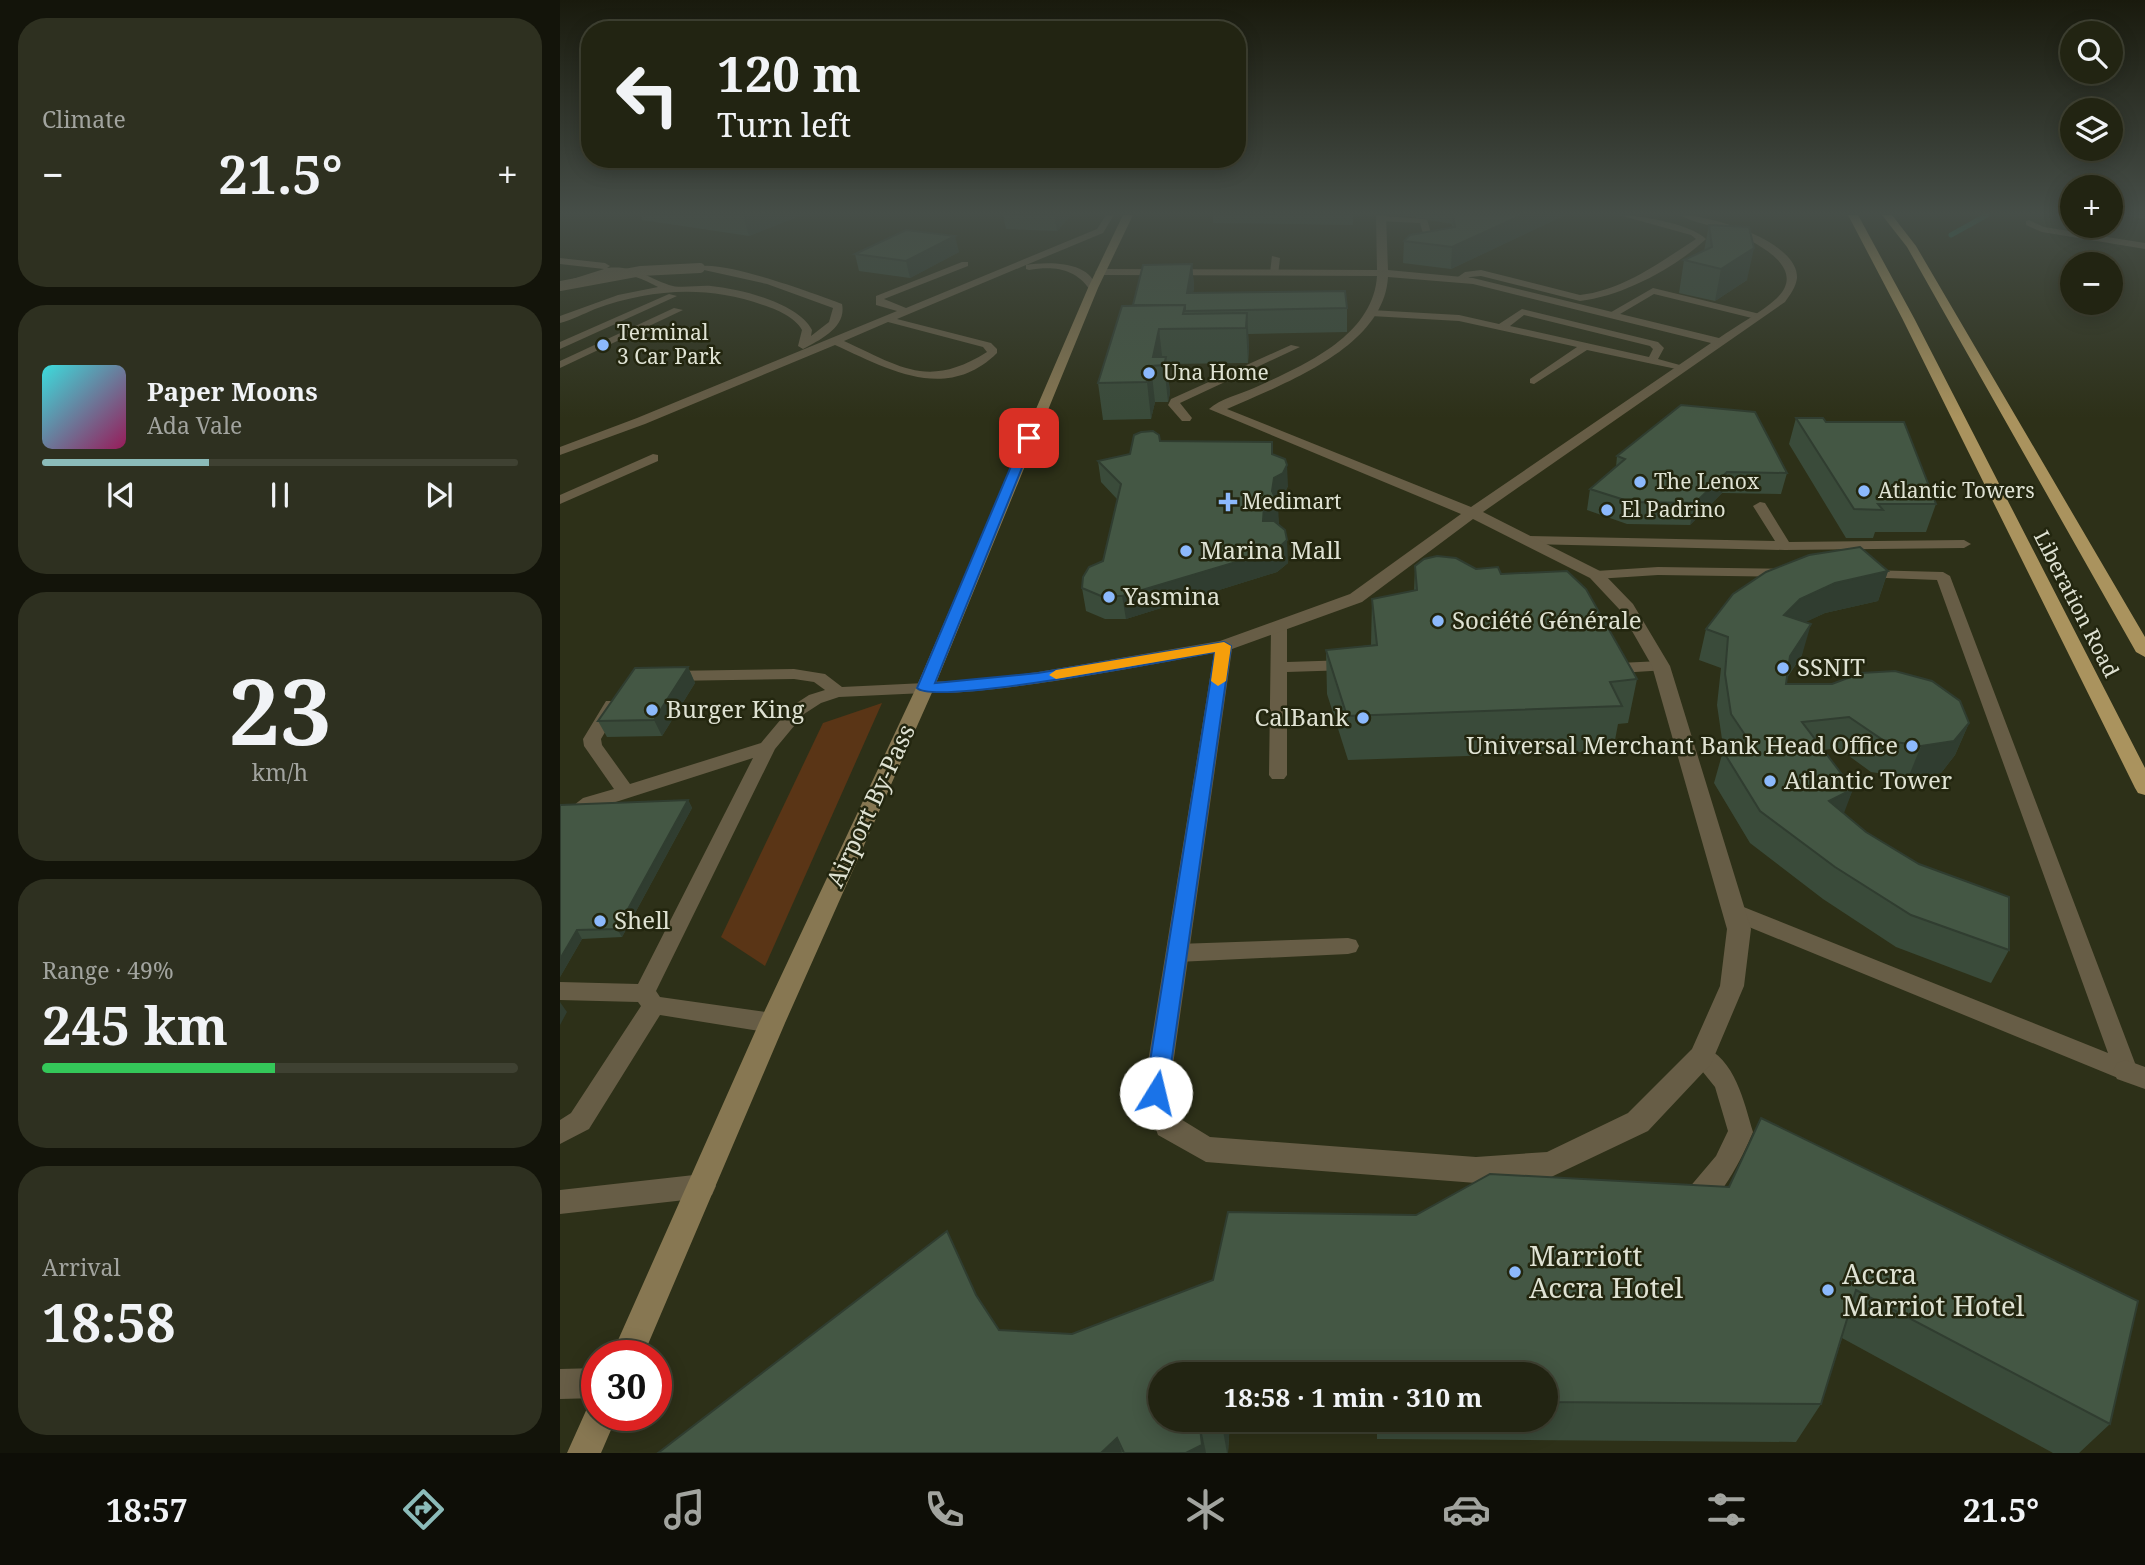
<!DOCTYPE html>
<html lang="en">
<head>
<meta charset="utf-8">
<style>
  :root { --surface:#222412; --page:#2e3020; --text:#f1f3f6; --muted:#a2a49f; --line:#3f4132; --accent:#8bbbb9 }
  body { margin:0; font-family:"Noto Serif",serif; background:var(--page); color:var(--text); height:100vh; display:flex; flex-direction:column; font-size:26px; white-space:nowrap }
  * { box-sizing:border-box; margin:0 }
  p { font-size:23px; color:var(--muted) }
  .icon { flex:none; width:38px; height:38px; fill:none; stroke:currentColor; stroke-width:2; stroke-linecap:round; stroke-linejoin:round }
  .map { position:relative; flex:1; overflow:hidden }
  .sheet { display:flex; flex-direction:column; gap:18px; padding:18px; background:#13140a; width:560px }
  .sheet>* { flex:none }
  .banner { position:absolute; left:21px; top:21px; width:665px; height:147px; border-radius:28px; box-shadow:0 4px 18px #0003,0 0 0 2px var(--line); background:#222412; color:var(--text); overflow:hidden }
  .controls { position:absolute; left:1500px; top:21px; display:grid; gap:14px }
  .controls a { display:grid; place-items:center; width:63px; height:63px; border-radius:50%; background:var(--surface); box-shadow:0 4px 18px #0003,0 0 0 2px var(--line); font-size:35px }
  .speed { position:absolute; left:21px; top:1340px; display:flex; gap:14px; font-size:35px; font-weight:700; text-align:center }
  .speed>* { display:grid; place-content:center; width:91px; height:91px; border-radius:50%; background:var(--surface); box-shadow:0 4px 18px #0003,0 0 0 2px var(--line); line-height:1 }
  .speed .limit { border:10px solid #d22; background:#fff; color:#111 }
  .pin { position:absolute; display:grid; place-items:center; width:60px; height:60px; color:#fff; margin:-30px; border-radius:14px; box-shadow:0 4px 10px #0006 }
  .me { position:absolute; width:77px; margin:-38px; rotate:9deg; stroke-linejoin:round; filter:drop-shadow(0 0 5px #0008) }
  .turn { display:flex; align-items:center; gap:24px; height:147px; padding:0 21px; font-size:32px }
  .turn .icon { width:91px; height:91px; stroke-width:2.5 }
  .turn b { display:block; font-size:49px; line-height:60px }
  .big { font-size:52px; font-weight:700; line-height:1.1 }
  .sheet .widget { flex:1; display:flex; flex-direction:column; justify-content:center; gap:10px; min-width:0; padding:0 24px; border-radius:28px; background:var(--page) }
  .sheet .dial { align-items:center; gap:0 }
  .dial b { font-size:91px; line-height:1 }
  .song { display:flex; align-items:center; gap:21px }
  .cover { width:84px; height:84px; border-radius:10px; background:linear-gradient(135deg,hsl(180 70% 55%),hsl(330 70% 35%)) }
  .played { height:7px; border-radius:4px; background:linear-gradient(90deg,var(--accent) 35%,var(--line) 35%) }
  .keys { display:flex; justify-content:space-around; direction:ltr }
  .heat { display:flex; justify-content:space-between; align-items:center; font-size:38px; direction:ltr }
  .charge { height:10px; border-radius:5px; background:linear-gradient(90deg,#34c759 49%,var(--line) 0) }
  .trip { position:absolute; left:588px; top:1362px; width:410px; height:70px; border-radius:35px; background:var(--surface); box-shadow:0 4px 18px #0003,0 0 0 2px var(--line); font-weight:700; line-height:70px; text-align:center }
  .tabs { display:flex; height:112px; justify-content:space-around; align-items:center; background:#0e0e07; color:var(--muted) }
  .tabs .icon { width:49px; height:49px }
  .tabs .selected { color:var(--accent) }
  .tabs b { font-size:32px; color:var(--text) }
  main { display:flex; flex:1; min-height:0 }
  .map>svg:first-child { display:block }
  .green { fill:#5a3516 }
  .lines { fill:none; stroke-linecap:round; stroke-linejoin:round }
  .stream { stroke:#1f6f5b; stroke-width:5 }
  .service { fill:#675d46; fill-rule:evenodd }
  .minor { fill:#675d46; fill-rule:evenodd }
  .secondary { fill:#877752; fill-rule:evenodd }
  .trunk { fill:#aa935e; fill-rule:evenodd }
  .service-bridge { stroke:#675d46; stroke-width:10 }
  .wall { fill:#3a4b3a }
  .shaded-wall { fill:#303d30 }
  .building { fill:#445744; stroke:#303d30; stroke-width:2 }
  .route { fill:#1a73e8; stroke:#114b97; stroke-width:2 }
  .slow { fill:#f59e0b }
  .poi-dot { fill:#8cb9fc; stroke:#23260f; stroke-width:2.5 }
  .labels { text-anchor:middle; stroke-width:5; stroke-linejoin:round; paint-order:stroke }
  .far-poi-label { font-size:21px; fill:#dfe2d3; stroke:#23260f; text-anchor:start }
  .far-street-label { font-size:21px; fill:#dfe2d3; stroke:#23260f }
  .poi-label { font-size:24px; fill:#dfe2d3; stroke:#23260f; text-anchor:start }
  .street-label { font-size:24px; fill:#dfe2d3; stroke:#23260f }
  .near-poi-label { font-size:28px; fill:#dfe2d3; stroke:#23260f; text-anchor:start }
</style>
</head>
<body>
<main>
<section class="sheet">
<div class="widget"><p>Climate</p>
<div class="heat"><a>−</a><b class="big">21.5°</b><a>+</a></div>
</div>
<div class="widget">
<div class="song"><i class="cover"></i><div><b>Paper Moons</b><p>Ada Vale</p></div></div>
<div class="played"></div>
<div class="keys"><svg class="icon" aria-label="previous" viewBox="0 0 24 24"><path d="M18 5L8 12l10 7zM5 5v14"/></svg><svg class="icon" aria-label="pause" viewBox="0 0 24 24"><path d="M8 5v14M16 5v14"/></svg><svg class="icon" aria-label="next" viewBox="0 0 24 24"><path d="M6 5l10 7-10 7zM19 5v14"/></svg></div>
</div>
<div class="widget dial"><b>23</b><p>km/h</p></div>
<div class="widget"><p>Range · 49%</p><b class="big">245 km</b><div class="charge"></div></div>
<div class="widget"><p>Arrival</p><b class="big">18:58</b></div>
</section>
<div class="map">
<svg width="1585" height="1453" viewBox="0 0 1585 1453">
  <rect width="100%" height="100%" fill="#2d3018"/>
  <!-- green -->
  <polygon class="green" points="322,703 205,966 161,937 263,723"/>
  <g class="lines">
    <!-- stream -->
    <polyline class="stream" points="1391,235 1427,215"/>
    <!-- service -->
    <g class="service">
      <path d="M546,215h8l-11,18 -77,32c22,-4 68,-4 70,25h-6c-15,-22 -37,-24 -61,-20l-3,-1v-4l-129,54 94,24 6,6v4c-51,50 -109,16 -162,-8l-190,79 -85,31v-8l77,-29 260,-107 -21,-6v-9l86,-34h6v4l-84,33 22,9 191,-79zM328,322l95,25 4,5c-59,37 -86,15 -143,-11z"/>
      <path d="M1059,215c21,0 72,9 87,24 -31,29 -83,57 -126,62l-99,-25 -11,1 -10,5 -5,-3 10,-7 16,-2 99,25c44,-5 80,-33 116,-56l-5,-4z"/>
      <polygon points="821,216 867,219 874,244 870,247 866,244 860,223 818,221"/>
      <polygon points="712,256 720,258 718,275 710,273"/>
      <path d="M0,258l45,5 5,3 -3,2c27,-3 39,9 62,17 10,4 30,0 42,1 30,3 87,17 101,44l-1,6 18,-14 4,-14 -66,-24 -72,-16c19,-12 123,27 147,36 5,23 -22,36 -39,45l-5,-3 4,-16c-7,-13 -26,-21 -39,-25 -57,-20 -112,-16 -168,4 -12,5 -23,11 -35,14v-7l58,-21 40,-8c-40,-23 -58,-10 -98,3v-7l44,-14 -44,-5z"/>
      <polygon points="1093,288 1200,314 1201,316 1196,319 1094,294 1055,317 1046,315"/>
      <polygon points="109,294 117,296 0,349 0,342"/>
      <polygon points="114,308 123,310 0,368 0,361"/>
      <path d="M962,309l136,33 6,6 -6,11 29,8 -6,3 -94,-20 -53,34 -4,-1v-4l47,-32 -118,-26 -88,-5 -5,-3 5,-3 88,5 40,9zM964,315l126,31 3,3 -4,8 -139,-31z"/>
      <polygon points="731,345 740,347 620,403 632,418 630,421 622,421 608,405 611,399"/>
      <polygon points="93,454 98,455 98,461 0,504 0,495"/>
      <polygon points="1200,502 1205,503 1229,542 1404,540 1411,544 1404,548 1225,550 969,544 962,540 969,536 1215,541 1193,506"/>
      <polygon points="1098,567 1229,569 1236,573 1229,577 1098,575 1036,579 1029,575 1036,571"/>
      <polygon points="1306,570 1383,572 1390,576 1578,1071 1574,1078 1566,1081 1558,1078 1167,918 1164,912 1167,906 1174,904 1181,906 1548,1053 1377,580 1301,577 1299,574 1301,571"/>
      <polygon points="719,623 727,628 727,662 789,660 797,665 789,670 727,672 727,775 724,779 712,779 709,775 711,628"/>
      <polygon points="1101,661 1109,666 1107,670 1059,673 1051,668 1059,663"/>
      <polygon points="234,669 265,674 282,687 365,683 373,688 365,693 279,697 261,703 244,714 215,749 96,991 100,997 212,1013 220,1016 223,1023 220,1030 212,1033 100,1015 29,1129 0,1144 0,1120 11,1113 81,1006 78,1002 0,1000 0,982 78,984 193,758 37,808 7,831 0,833 0,816 23,798 54,789 24,746 23,739 46,701 58,701 61,705 41,739 42,745 70,784 201,743 232,706 249,695 265,690 254,682 234,679 108,681 100,676 108,671"/>
      <polygon points="788,938 796,940 799,946 796,952 788,954 617,962 609,959 606,953 609,947 617,944"/>
      <path d="M1142,1046c33,12 42,56 51,86 -11,26 -34,74 -61,84l-9,-3 -4,-9 4,-9 33,-39 12,-25 -13,-44 -25,-31 4,-7z"/>
      <polygon points="143,1174 152,1177 156,1186 152,1195 143,1198 0,1214 0,1190"/>
      <polygon points="37,1368 37,1398 0,1399 0,1369"/>
    </g>
    <!-- minor -->
    <g class="minor">
      <path d="M816,215h10l2,55 85,8 246,60c18,-13 42,-25 58,-40 33,-32 -27,-59 -51,-68 -14,-5 -33,-7 -46,-15 29,0 118,25 117,63 -1,9 -7,17 -12,24l-302,210 119,60 31,32 37,62 81,263 -7,57 -33,78 -63,67 -99,47 -73,5 -270,-21 -48,-27 -15,-42 71,-440c-38,7 -282,55 -298,35l9,-6 52,-2 61,-8 182,-31 130,-47 111,-80 -252,-105c11,-10 31,-15 45,-21 48,-22 119,-51 123,-112l-277,-1 -5,-3 5,-3 277,1zM828,277l85,7 238,59 -240,164 -244,-98c56,-25 157,-61 161,-132zM913,519l117,59 30,32 32,56 75,263 -7,57 -28,63 -64,64 -81,39 -71,5 -266,-20 -31,-19 -10,-25 63,-444 130,-47z"/>
      <polygon points="1469,220 1484,227 1585,243 1585,249 1482,232 1466,225 1466,221"/>
      <polygon points="1566,1060 1585,1067 1585,1089 1557,1079 1553,1071 1557,1063"/>
    </g>
    <!-- secondary -->
    <g class="secondary">
      <polygon points="563,215 573,215 538,288 374,688 225,1023 83,1356 51,1356 199,1023 356,688 528,288"/>
      <polygon points="37,1401 37,1416 57,1416 41,1453 7,1453 29,1404"/>
    </g>
    <!-- trunk -->
    <g class="trunk">
      <polygon points="1288,215 1298,215 1354,318 1585,768 1585,795 1578,793 1575,788 1342,318"/>
      <polygon points="1322,215 1332,215 1356,246 1585,637 1585,657 1576,652 1347,247"/>
    </g>
    <!-- service-bridge -->
    <polyline class="service-bridge" points="0,286 81,271 140,268"/>
  </g>
  <!-- wall -->
  <g class="wall">
    <polygon points="81,215 242,215 189,236 82,220"/>
    <polygon points="443,215 511,215 497,231 446,229"/>
    <polygon points="653,215 793,215 793,225 653,223"/>
    <polygon points="841,215 1005,215 891,269 843,263 844,241 892,228 892,224"/>
    <polygon points="1562,215 1585,215 1585,219"/>
    <polygon points="1149,225 1187,280 1155,301 1119,293 1124,260 1144,251"/>
    <polygon points="399,252 350,278 299,271 295,254"/>
    <polygon points="632,264 634,287 633,293 787,308 787,332 688,334 689,347 688,363 607,364 610,393 608,402 595,402 591,419 543,420 538,383 573,305"/>
    <polygon points="1236,418 1266,422 1376,504 1366,532 1315,532 1313,538 1286,538 1229,444"/>
    <polygon points="600,441 712,442 713,454 728,486 724,494 716,499 719,525 728,563 717,572 566,619 545,619 526,611 522,588 543,561 557,499 541,482 538,461 570,454"/>
    <polygon points="1057,456 1227,473 1221,494 1162,493 1130,525 1067,524 1027,510 1030,489 1056,467"/>
    <polygon points="855,566 916,569 941,574 1077,679 1068,723 1058,724 1053,751 788,760 767,694 766,650 811,645 812,599 854,591"/>
    <polygon points="1328,571 1318,601 1265,613 1245,622 1242,655 1227,678 1226,684 1409,723 1395,755 1381,773 1348,778 1311,772 1278,748 1264,750 1293,789 1283,813 1449,950 1431,983 1336,947 1263,899 1190,843 1154,783 1163,751 1166,751 1163,746 1157,705 1161,668 1139,660 1146,629"/>
    <polygon points="128,667 135,683 102,736 47,737 38,721"/>
    <polygon points="128,800 132,808 62,937 22,939 0,977 0,805"/>
    <polygon points="1169,1187 1550,1424 1519,1453 1493,1453 1282,1338 1261,1404 1236,1442 817,1439 817,1419 985,1419 985,1374 600,1374 600,1419 699,1419 670,1421 668,1453 98,1453 416,1295 439,1330 512,1334 856,1215"/>
  </g>
  <!-- shaded-wall -->
  <g class="shaded-wall">
    <polygon points="183,215 242,215 189,236"/>
    <polygon points="494,215 511,215 497,231"/>
    <polygon points="962,215 1005,215 891,269 892,247"/>
    <polygon points="395,236 399,252 350,278 346,261"/>
    <polygon points="1194,248 1187,280 1155,301 1161,269"/>
    <polygon points="632,264 634,287 630,311 627,293"/>
    <polygon points="687,313 689,347 688,363 686,328"/>
    <polygon points="599,329 603,364 593,357"/>
    <polygon points="606,357 610,393 608,402 604,365"/>
    <polygon points="591,366 595,402 591,419 587,382"/>
    <polygon points="727,465 728,486 724,494 715,499 718,504 719,525 703,521 704,506 712,491 714,478"/>
    <polygon points="1167,472 1162,493 1130,525 1135,503"/>
    <polygon points="727,540 728,563 717,572 566,619 562,596"/>
    <polygon points="1328,571 1318,601 1265,613 1231,629 1224,615 1240,599 1275,583"/>
    <polygon points="1251,624 1242,655 1220,687 1230,656"/>
    <polygon points="128,667 135,683 102,736 94,720"/>
    <polygon points="1409,723 1395,755 1381,773 1348,778 1361,746"/>
    <polygon points="1293,789 1281,821 1269,801"/>
    <polygon points="128,800 132,808 62,937 57,929"/>
    <polygon points="17,930 22,939 0,977 0,959"/>
    <polygon points="0,1002 7,1012 0,1025"/>
    <polygon points="639,1419 646,1453 626,1453"/>
    <polygon points="661,1419 670,1419 668,1453 667,1453"/>
    <polygon points="557,1438 562,1453 541,1453"/>
  </g>
  <!-- building -->
  <g class="building">
    <polygon points="893,215 962,215 892,247 844,241 850,235 895,227"/>
    <polygon points="1149,225 1189,227 1194,248 1161,269 1124,260 1152,247"/>
    <polygon points="346,230 395,236 346,261 295,254"/>
    <polygon points="632,264 627,293 785,291 787,308 625,311 625,305 573,305 583,265"/>
    <polygon points="625,305 623,314 687,313 686,328 599,329 593,357 606,357 604,365 591,366 587,382 538,383 562,306"/>
    <polygon points="1121,405 1195,412 1227,473 1167,472 1135,503 1071,502 1030,489 1065,459 1057,456"/>
    <polygon points="1236,418 1263,418 1266,422 1344,422 1376,504 1318,504 1323,510 1294,509"/>
    <polygon points="593,431 599,435 600,441 712,442 712,454 725,459 727,465 723,473 714,478 712,491 718,504 704,506 703,521 714,521 725,530 727,540 716,550 562,596 541,596 522,588 523,577 529,567 543,561 561,484 538,461 570,454 574,435 581,432"/>
    <polygon points="1300,547 1328,571 1275,583 1240,599 1224,615 1251,624 1230,656 1226,684 1272,684 1301,673 1335,671 1372,681 1400,701 1409,723 1394,741 1361,746 1323,740 1289,717 1242,722 1293,789 1269,801 1306,832 1359,864 1449,897 1449,950 1351,915 1275,867 1200,811 1163,751 1193,747 1171,714 1165,674 1168,637 1146,629 1173,594 1206,572 1249,555"/>
    <polygon points="877,556 896,558 916,569 938,567 941,574 1007,571 1026,589 1077,679 1050,682 1062,706 787,716 766,650 817,645 812,599 857,590 855,566 864,559"/>
    <polygon points="128,667 94,720 38,721 75,668"/>
    <polygon points="128,800 57,929 17,930 0,959 0,805"/>
    <polygon points="1201,1118 1578,1301 1550,1424 1296,1290 1261,1404 985,1402 985,1374 600,1374 600,1419 639,1419 642,1445 626,1453 564,1453 557,1438 541,1453 98,1453 387,1231 416,1295 439,1330 512,1334 653,1280 668,1212 856,1215 930,1174 1169,1187"/>
  </g>
  <!-- sky -->
  <linearGradient id="sky" x2="0" y2="1"><stop stop-color="#191a0d"/><stop offset="0.51" stop-color="#464e48"/><stop offset="1" stop-color="#464e48" stop-opacity="0"/></linearGradient>
  <rect width="1585" height="418" fill="url(#sky)"/>
  <!-- route -->
  <path class="route" d="M469,435l5,3 -99,245 103,-10 186,-31 7,4 -64,447 -3,7 -8,3 -7,-3 -4,-7 70,-441c-38,7 -280,54 -298,36l106,-250z"/>
  <!-- slow -->
  <polygon class="slow" points="664,642 671,646 666,681 658,686 651,681 655,652 496,679 489,675 496,670"/>
  <!-- markers -->
  <g class="poi-dot">
    <circle cx="43" cy="345" r="7"/>
    <circle cx="589" cy="373" r="7"/>
    <circle cx="1080" cy="482" r="7"/>
    <circle cx="1304" cy="491" r="7"/>
    <path d="M664.5 491.5h7v7h7v7h-7v7h-7v-7h-7v-7h7z"/>
    <circle cx="1047" cy="510" r="7"/>
    <circle cx="626" cy="551" r="7"/>
    <circle cx="549" cy="597" r="7"/>
    <circle cx="878" cy="621" r="7"/>
    <circle cx="1223" cy="668" r="7"/>
    <circle cx="92" cy="710" r="7"/>
    <circle cx="803" cy="718" r="7"/>
    <circle cx="1352" cy="746" r="7"/>
    <circle cx="1210" cy="781" r="7"/>
    <circle cx="40" cy="921" r="7"/>
    <circle cx="955" cy="1272" r="7"/>
    <circle cx="1268" cy="1290" r="7"/>
  </g>
  <g class="labels">
    <!-- far-poi labels -->
    <g class="far-poi-label">
      <text x="57" y="340">Terminal<tspan x="57" dy="24">3 Car Park</tspan></text>
      <text x="603" y="380">Una Home</text>
      <text x="1094" y="489">The Lenox</text>
      <text x="1318" y="498">Atlantic Towers</text>
      <text x="682" y="509">Medimart</text>
      <text x="1061" y="517">El Padrino</text>
    </g>
    <!-- far-street labels -->
    <g class="far-street-label">
      <text transform="translate(1516 604) rotate(63)" y="7">Liberation Road</text>
    </g>
    <!-- poi labels -->
    <g class="poi-label">
      <text x="640" y="559">Marina Mall</text>
      <text x="563" y="605">Yasmina</text>
      <text x="892" y="629">Société Générale</text>
      <text x="1237" y="676">SSNIT</text>
      <text x="106" y="718">Burger King</text>
      <text x="789" y="726" text-anchor="end">CalBank</text>
      <text x="1338" y="754" text-anchor="end">Universal Merchant Bank Head Office</text>
      <text x="1224" y="789">Atlantic Tower</text>
      <text x="54" y="929">Shell</text>
    </g>
    <!-- street labels -->
    <g class="street-label">
      <text transform="translate(311 806) rotate(-65)" y="8">Airport By-Pass</text>
    </g>
    <!-- near-poi labels -->
    <g class="near-poi-label">
      <text x="969" y="1266">Marriott<tspan x="969" dy="32">Accra Hotel</tspan></text>
      <text x="1282" y="1284">Accra<tspan x="1282" dy="32">Marriot Hotel</tspan></text>
    </g>
  </g>
</svg>
<div class="controls">
<a><svg class="icon" aria-label="search" viewBox="0 0 24 24"><circle cx="10" cy="10" r="6"/><path d="M15 15l6 6"/></svg></a>
<a><svg class="icon" aria-label="layers" viewBox="0 0 24 24"><path d="M12 4l9 5-9 5-9-5zM3 14l9 5 9-5"/></svg></a>
<a>+</a>
<a>−</a>
</div>
<div class="speed"><div class="limit">30</div></div>
<div class="pin" style="left:469px;top:438px;background:#d93025"><svg class="icon" aria-label="arrive" viewBox="0 0 24 24"><path d="M6 21V4h12l-3 4 3 4H6"/></svg></div>
<svg class="me" style="left:596px;top:1093px" viewBox="-20 -20 40 40"><circle r="19" fill="#fff"/><path d="M0-13L10 11 0 6-10 11z" fill="#1a73e8"/></svg>
<div class="trip">18:58 · 1 min · 310 m</div>
<div class="banner">
<div class="turn"><svg class="icon" aria-label="left" viewBox="0 0 24 24"><path d="M17 20v-9H6M10 6l-5 5 5 5"/></svg><div><b>120 m</b>Turn left</div></div>
</div>
</div>
</main>
<nav class="tabs">
<b>18:57</b>
<svg class="icon selected" aria-label="directions" viewBox="0 0 24 24"><path d="M12 3l9 9-9 9-9-9zM9 14v-3h6M13 9l2 2-2 2"/></svg>
<svg class="icon" aria-label="music" viewBox="0 0 24 24"><path d="M9 18V5l10-2v13"/><circle cx="6" cy="18" r="3"/><circle cx="16" cy="16" r="3"/></svg>
<svg class="icon" aria-label="phone" viewBox="0 0 24 24"><path d="M5 4h4l2 5-3 2q2 4 5 5l2-3 5 2v4C11 20 4 13 5 4z"/></svg>
<svg class="icon" aria-label="climate" viewBox="0 0 24 24"><path d="M12 3v18M4 7l16 10M4 17L20 7"/></svg>
<svg class="icon" aria-label="car" viewBox="0 0 24 24"><path d="M5 17H2v-5l4-1 3-4h7l3 4 3 1v5h-3M9 17h6M6 11h13"/><circle cx="7" cy="17" r="2"/><circle cx="17" cy="17" r="2"/></svg>
<svg class="icon" aria-label="filters" viewBox="0 0 24 24"><path d="M4 7h16M4 17h16"/><circle cx="9" cy="7" r="2"/><circle cx="15" cy="17" r="2"/></svg>
<b>21.5°</b>
</nav>
</body>
</html>
